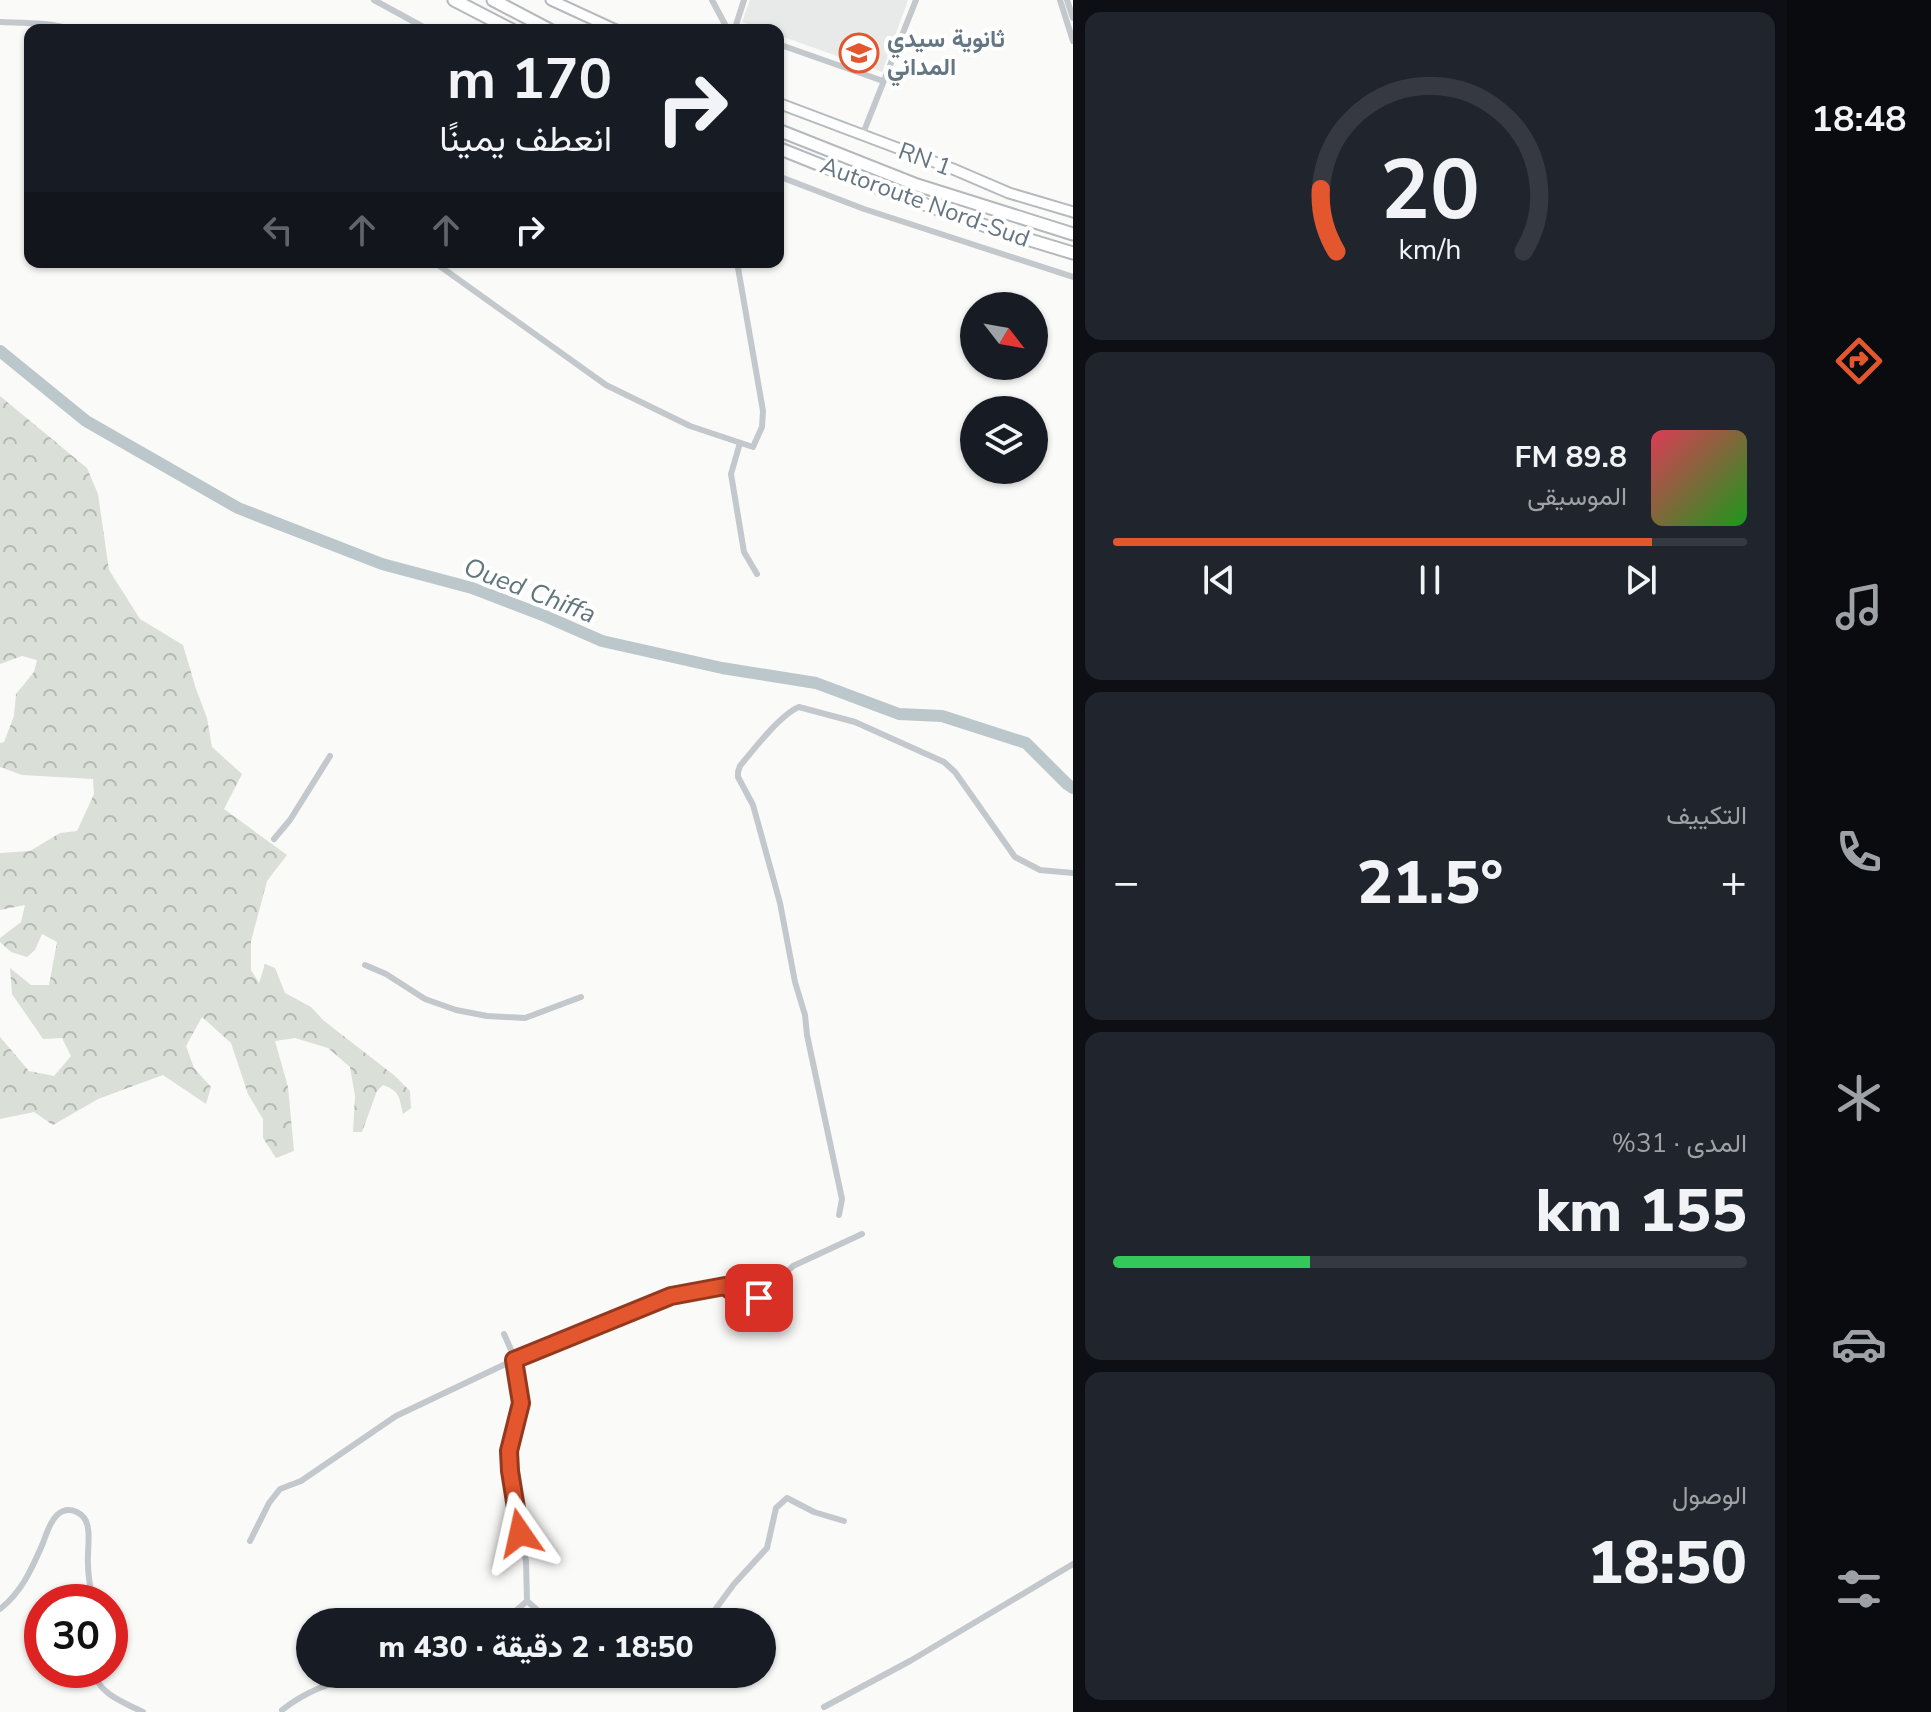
<!DOCTYPE html>
<html lang="ar">
<head>
<meta charset="utf-8">
<style>
  :root { --surface:#171b24; --page:#20242c; --text:#f1f3f6; --muted:#9ea1a6; --line:#363941; --accent:#e4572e }
  body { margin:0; font-family:"Nunito Sans",Vazirmatn,sans-serif; background:var(--page); color:var(--text); direction:rtl; height:100vh; display:flex; flex-direction:column; font-size:30px; white-space:nowrap }
  * { box-sizing:border-box; margin:0 }
  p { font-size:26px; color:var(--muted) }
  .icon { flex:none; width:44px; height:44px; fill:none; stroke:currentColor; stroke-width:2; stroke-linecap:round; stroke-linejoin:round }
  .map { position:relative; flex:1; overflow:hidden; direction:ltr }
  .sheet { display:flex; flex-direction:column; gap:12px; padding:12px; background:#0d0f14; width:714px }
  .sheet>* { flex:none }
  .top-card { position:absolute; left:24px; top:24px; width:760px; height:244px; border-radius:16px; box-shadow:0 2px 6px #0004; direction:rtl; background:#171b24; color:var(--text); overflow:hidden }
  .needle { width:52px; rotate:121deg }
  .tools { position:absolute; left:960px; top:292px; display:grid; gap:16px }
  .tools a { display:grid; place-items:center; width:88px; height:88px; border-radius:50%; background:var(--surface); box-shadow:0 2px 6px #0004; font-size:40px }
  .speed { position:absolute; left:24px; top:1584px; display:flex; gap:16px; font-size:40px; font-weight:700; text-align:center }
  .speed>* { display:grid; place-content:center; width:104px; height:104px; border-radius:50%; background:var(--surface); box-shadow:0 2px 6px #0004; line-height:1 }
  .speed .limit { border:12px solid #d22; background:#fff; color:#111 }
  .pin { position:absolute; display:grid; place-items:center; width:68px; height:68px; color:#fff; margin:-34px; border-radius:16px; box-shadow:0 4px 12px #0006 }
  .me { position:absolute; width:88px; margin:-44px; rotate:349deg; stroke-linejoin:round; filter:drop-shadow(0 0 6px #0008) }
  .turn { display:flex; align-items:center; gap:28px; height:168px; padding:0 40px; font-size:36px }
  .turn .icon { width:104px; height:104px; stroke-width:2.5 }
  .turn b { display:block; font-size:56px; line-height:68px }
  .lanes { display:flex; align-items:center; height:76px; padding:0 40px; background:#0003; justify-content:center; gap:40px; direction:ltr }
  .lanes .off { opacity:.35 }
  .big { font-size:60px; font-weight:800; line-height:1.1 }
  .sheet .card { flex:1; display:flex; flex-direction:column; justify-content:center; gap:12px; min-width:0; padding:0 28px; border-radius:16px; background:var(--page) }
  .sheet .dial { align-items:center; gap:0 }
  .dial svg { height:208px; overflow:visible; fill:none; stroke:var(--line); stroke-width:7; stroke-linecap:round; text-anchor:middle }
  .dial text { fill:var(--text); stroke:none }
  .song { display:flex; align-items:center; gap:24px }
  .cover { width:96px; height:96px; border-radius:12px; background:linear-gradient(135deg,hsl(350 70% 55%),hsl(120 70% 35%)) }
  .played { height:8px; border-radius:4px; background:linear-gradient(90deg,var(--accent) 85%,var(--line) 85%) }
  .keys { display:flex; justify-content:space-around; direction:ltr }
  .heat { display:flex; justify-content:space-between; align-items:center; font-size:44px; direction:ltr }
  .charge { height:12px; border-radius:6px; background:linear-gradient(90deg,#34c759 31%,var(--line) 0) }
  .trip { position:absolute; left:296px; top:1608px; width:480px; height:80px; border-radius:40px; background:var(--surface); box-shadow:0 2px 6px #0004; font-weight:800; line-height:80px; text-align:center; direction:rtl }
  main { display:flex; flex:1; min-height:0 }
  .menu { display:flex; flex-direction:column; width:144px; justify-content:space-around; align-items:center; background:#090b0e; color:var(--muted) }
  .menu .icon { width:56px; height:56px }
  .menu .active { color:var(--accent) }
  .menu b { font-size:36px; color:var(--text) }
  .map>svg:first-child { display:block }
  .built { fill:#e8e9e9 }
  .forest { fill:url(#forest-crowns) }
  .lines { fill:none; stroke-linecap:round; stroke-linejoin:round }
  .river { stroke:#bbc7cb; stroke-width:12 }
  .primary-casing { stroke:#b5babe; stroke-width:13 }
  .highway-casing { stroke:#b4b9bd; stroke-width:15 }
  .street { stroke:#c3c8cc; stroke-width:6 }
  .primary { stroke:#fff; stroke-width:9 }
  .highway { stroke:#fff; stroke-width:11 }
  .route-casing { stroke:#94391e; stroke-width:20 }
  .route { stroke:#e4572e; stroke-width:14 }
  .labels { text-anchor:middle; stroke-width:8; stroke-linejoin:round; paint-order:stroke }
  .poi-label { font-size:24px; font-weight:bold; fill:#657683; stroke:#fff; text-anchor:start }
  .street-label { font-size:24px; fill:#657683; stroke:#fff }
  .water-label { font-size:26px; font-style:italic; fill:#60757c; stroke:#fff }
</style>
</head>
<body>
<main>
<nav class="menu">
<b>18:48</b>
<svg class="icon active" aria-label="directions" viewBox="0 0 24 24"><path d="M12 3l9 9-9 9-9-9zM9 14v-3h6M13 9l2 2-2 2"/></svg>
<svg class="icon" aria-label="music" viewBox="0 0 24 24"><path d="M9 18V5l10-2v13"/><circle cx="6" cy="18" r="3"/><circle cx="16" cy="16" r="3"/></svg>
<svg class="icon" aria-label="phone" viewBox="0 0 24 24"><path d="M5 4h4l2 5-3 2q2 4 5 5l2-3 5 2v4C11 20 4 13 5 4z"/></svg>
<svg class="icon" aria-label="climate" viewBox="0 0 24 24"><path d="M12 3v18M4 7l16 10M4 17L20 7"/></svg>
<svg class="icon" aria-label="car" viewBox="0 0 24 24"><path d="M5 17H2v-5l4-1 3-4h7l3 4 3 1v5h-3M9 17h6M6 11h13"/><circle cx="7" cy="17" r="2"/><circle cx="17" cy="17" r="2"/></svg>
<svg class="icon" aria-label="filters" viewBox="0 0 24 24"><path d="M4 7h16M4 17h16"/><circle cx="9" cy="7" r="2"/><circle cx="15" cy="17" r="2"/></svg>
</nav>
<section class="sheet">
<div class="card dial"><svg viewBox="0 0 100 80">
<path d="M14 69A42 42 0 1 1 86 69"/>
<path d="M14 69A42 42 0 0 1 8 45" stroke="#e4572e"/>
<text x="50" y="56" font-size="32" font-weight="700">20</text>
<text x="50" y="72" font-size="11">km/h</text>
</svg></div>
<div class="card">
<div class="song"><i class="cover"></i><div><b>89.8 FM</b><p>الموسيقى</p></div></div>
<div class="played"></div>
<div class="keys"><svg class="icon" aria-label="previous" viewBox="0 0 24 24"><path d="M18 5L8 12l10 7zM5 5v14"/></svg><svg class="icon" aria-label="pause" viewBox="0 0 24 24"><path d="M8 5v14M16 5v14"/></svg><svg class="icon" aria-label="next" viewBox="0 0 24 24"><path d="M6 5l10 7-10 7zM19 5v14"/></svg></div>
</div>
<div class="card"><p>التكييف</p>
<div class="heat"><a>−</a><b class="big">21.5°</b><a>+</a></div>
</div>
<div class="card"><p>المدى · 31%</p><b class="big">155 km</b><div class="charge"></div></div>
<div class="card"><p>الوصول</p><b class="big">18:50</b></div>
</section>
<div class="map">
<svg width="1073" height="1712" viewBox="0 0 1073 1712">
  <defs>
    <pattern id="forest-crowns" width="20" height="18" patternUnits="userSpaceOnUse" patternTransform="scale(2)"><rect width="20" height="18" fill="#dadfd7"/><path d="M2 6a3 3 0 1 1 6 0M12 15a3 3 0 1 1 6 0" fill="none" stroke="#b4b9b4"/></pattern>
  </defs>
  <rect width="100%" height="100%" fill="#fafaf8"/>
  <!-- built -->
  <polygon class="built" points="750,0 908,0 882,72 778,35 778,30 765,30 742,22"/>
  <!-- forest -->
  <path class="forest" d="M0,396l87,72 11,26 11,76 31,49 43,26 13,44 11,29 5,29 30,27 -18,35 63,46 -20,26 -16,60v29l8,13 6,-19 10,4 10,25 26,14 12,13 72,56 15,15 1,17 -8,6c-4,-17 -3,-23 -20,-29l-6,6 -15,41h-9l2,-36 -5,-29 -22,-19 -33,-10 -20,3 13,46 6,64 -18,7 -13,-20v-19l-15,-25 -17,-51 -29,-26 -16,29 8,22 17,19 -5,17 -43,-29 -65,24 -45,26 -19,-13 -34,7v-82l29,34 25,5 17,-20 -9,-18 -19,1 -31,-45 -2,-26 21,17h18l8,-43 -15,-8 -7,16 -8,7 -16,-5 -11,-10v-4l21,-16 4,-17 -25,5v-57l30,-2 30,-18 17,-2 17,-37 -1,-15 -71,-4 -22,-8v-24l4,-1 10,-26 2,-22 18,-22 3,-12 -15,-4 -22,8z"/>
  <g class="lines">
    <!-- river -->
    <polyline class="river" points="0,351 86,421 238,508 382,564 472,588 545,616 602,641 722,668 816,683 899,714 942,716 1026,743 1067,784 1073,788"/>
    <defs>
      <g id="primary">
        <polyline points="551,0 616,30"/>
        <polyline points="778,103 953,169 1009,193 1073,212"/>
      </g>
      <g id="highway">
        <polyline points="454,0 512,30"/>
        <polyline points="493,0 550,30"/>
        <polyline points="778,130 917,185 1073,234"/>
        <polyline points="778,148 873,186 997,230 1073,253"/>
      </g>
    </defs>
    <!-- primary casing -->
    <use href="#primary" class="primary-casing"/>
    <!-- highway casing -->
    <use href="#highway" class="highway-casing"/>
    <!-- street -->
    <g class="street">
      <polyline points="374,0 429,30"/>
      <polyline points="712,0 728,30"/>
      <polyline points="1060,0 1073,41"/>
      <polyline points="1067,0 1073,18"/>
      <path d="M0,22c24,1 51,0 74,8"/>
      <polyline points="740,30 735,28 744,0"/>
      <polyline points="778,44 883,81"/>
      <polyline points="862,136 916,0"/>
      <polyline points="778,176 864,209 1073,277"/>
      <polyline points="434,262 606,385 690,426 753,447 762,427 763,411 737,262"/>
      <polyline points="740,443 731,474 744,552 757,574"/>
      <polyline points="274,839 290,820 330,756"/>
      <polyline points="365,965 386,974 425,999 456,1010 487,1016 525,1018 581,997"/>
      <path d="M839,1215l3,-16 -35,-164 -2,-20 -10,-33 -15,-79 -27,-98 -15,-28v-5l2,-6c13,-16 41,-52 59,-59l56,15 89,40 11,10 60,85 25,13 33,3"/>
      <polyline points="504,1334 512,1352 521,1403 509,1451 510,1471 514,1506 526,1561 527,1601"/>
      <polyline points="250,1541 269,1503 280,1489 301,1481 396,1416 514,1360 671,1296 725,1286 735,1294 746,1299 759,1298 793,1266 862,1234"/>
      <polyline points="527,1601 551,1622"/>
      <path d="M0,1609c22,-17 32,-41 43,-66 3,-9 7,-21 14,-28 12,-11 29,-2 31,13 2,12 -1,25 0,37 0,13 3,25 5,37"/>
      <polyline points="503,1622 527,1601"/>
      <polyline points="706,1622 734,1584 767,1548 776,1508 787,1498 814,1512 844,1521"/>
      <path d="M93,1670c5,24 30,32 50,42"/>
      <polyline points="609,1674 616,1680 622,1674"/>
      <polyline points="824,1707 910,1661 1073,1564"/>
      <path d="M282,1710c28,-22 50,-27 84,-36"/>
    </g>
    <!-- primary -->
    <use href="#primary" class="primary"/>
    <!-- highway -->
    <use href="#highway" class="highway"/>
  </g>
  <g class="lines">
    <defs>
      <path id="route" d="M520,1533l-10,-62 -1,-20 12,-48 -7,-43 157,-64 54,-10c11,9 20,15 34,12"/>
    </defs>
    <!-- route casing -->
    <use href="#route" class="route-casing"/>
    <!-- route -->
    <use href="#route" class="route"/>
  </g>
  <!-- icons -->
  <defs>
    <symbol id="school-ring" viewBox="-11 -11 22 22"><circle r="9.5" fill="#fff" stroke="#e4572e" stroke-width="1.5"/><path d="M0-5L7-2L0 1L-7-2ZM-4 1L0 2.5L4 1V4Q0 6-4 4Z" fill="#e4572e"/></symbol>
  </defs>
  <g fill-rule="evenodd">
    <use href="#school-ring" x="837" y="31" width="44" height="44"/>
  </g>
  <g class="labels">
    <!-- poi labels -->
    <g class="poi-label">
      <text x="887" y="47">ثانوية سيدي<tspan x="887" dy="28">المداني</tspan></text>
    </g>
    <!-- street labels -->
    <g class="street-label">
      <text transform="translate(925 159) rotate(20)" y="8">RN 1</text>
      <text transform="translate(925 202) rotate(20)" y="8">Autoroute Nord-Sud</text>
    </g>
    <!-- water labels -->
    <g class="water-label">
      <text transform="translate(530 590) rotate(21)" y="9">Oued Chiffa</text>
    </g>
  </g>
</svg>
<div class="tools">
<a><svg class="needle" viewBox="-14 -14 28 28"><path d="M0-13l5 13h-10z" fill="#e53935"/><path d="M0 13l5-13h-10z" fill="#9ea1a6"/></svg></a>
<a><svg class="icon" aria-label="layers" viewBox="0 0 24 24"><path d="M12 4l9 5-9 5-9-5zM3 14l9 5 9-5"/></svg></a>
</div>
<div class="speed"><div class="limit">30</div></div>
<div class="pin" style="left:759px;top:1298px;background:#d93025"><svg class="icon" aria-label="arrive" viewBox="0 0 24 24"><path d="M6 21V4h12l-3 4 3 4H6"/></svg></div>
<svg class="me" style="left:520px;top:1533px" viewBox="-20 -20 40 40"><path d="M0-17L14 15 0 8-14 15z" fill="#e4572e" stroke="#fff" stroke-width="4"/></svg>
<div class="trip">18:50 · 2 دقيقة · 430 m</div>
<div class="top-card">
<div class="turn"><svg class="icon" aria-label="right" viewBox="0 0 24 24"><path d="M7 20v-9h11M14 6l5 5-5 5"/></svg><div><b>170 m</b>انعطف يمينًا</div></div>
<div class="lanes"><svg class="icon off" aria-label="left" viewBox="0 0 24 24"><path d="M17 20v-9H6M10 6l-5 5 5 5"/></svg><svg class="icon off" aria-label="ahead" viewBox="0 0 24 24"><path d="M12 20V5M6 11l6-6 6 6"/></svg><svg class="icon off" aria-label="ahead" viewBox="0 0 24 24"><path d="M12 20V5M6 11l6-6 6 6"/></svg><svg class="icon" aria-label="right" viewBox="0 0 24 24"><path d="M7 20v-9h11M14 6l5 5-5 5"/></svg></div>
</div>
</div>
</main>
</body>
</html>
